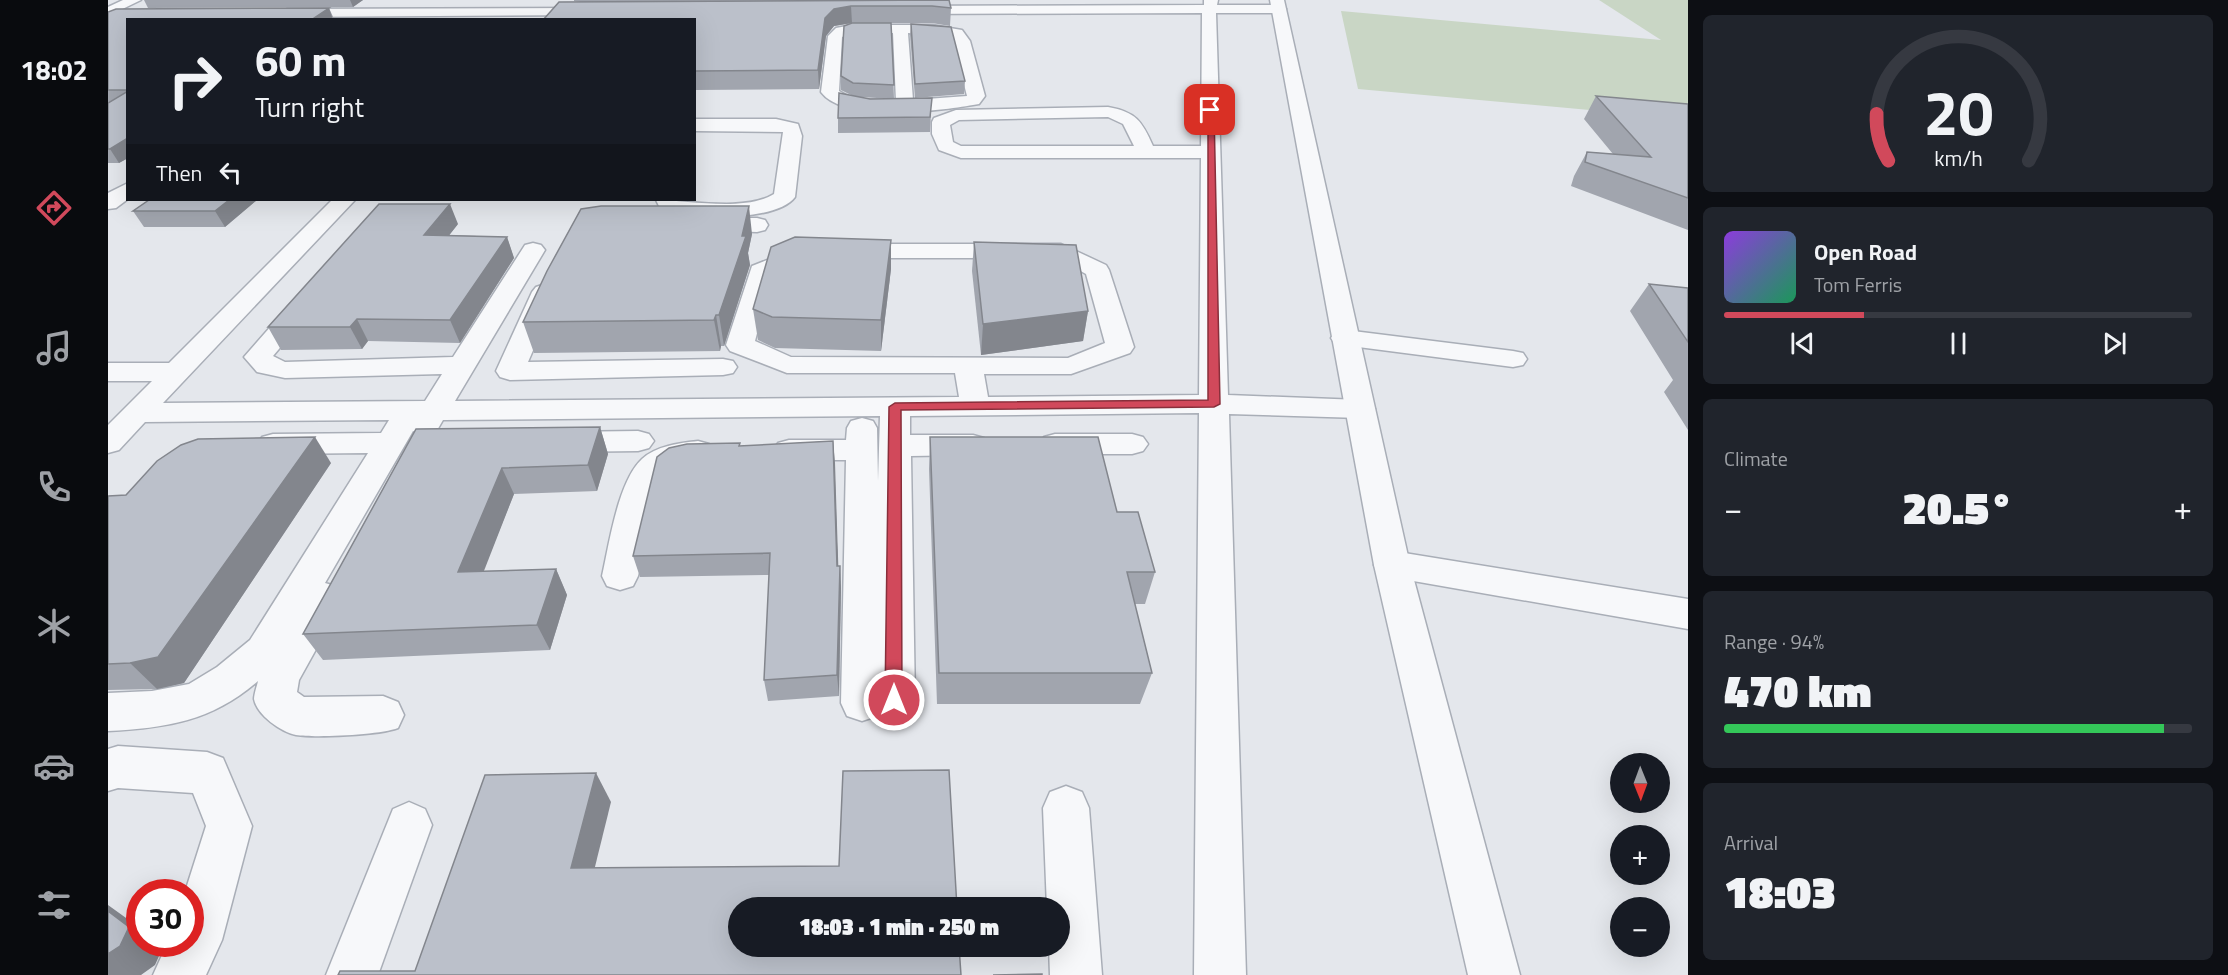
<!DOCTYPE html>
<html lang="en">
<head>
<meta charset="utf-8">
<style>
  :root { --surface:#171b24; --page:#20242c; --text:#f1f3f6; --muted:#9ea1a6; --line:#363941; --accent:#d1495b }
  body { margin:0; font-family:"Titillium Web",sans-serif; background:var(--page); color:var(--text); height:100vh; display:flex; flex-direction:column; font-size:22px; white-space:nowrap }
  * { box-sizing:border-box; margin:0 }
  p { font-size:20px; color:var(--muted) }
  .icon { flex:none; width:33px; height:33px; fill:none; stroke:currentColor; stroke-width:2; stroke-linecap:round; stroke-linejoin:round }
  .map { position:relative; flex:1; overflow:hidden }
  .details { display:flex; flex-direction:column; gap:15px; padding:15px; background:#0d0f14; width:540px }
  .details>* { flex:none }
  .banner { position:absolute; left:18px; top:18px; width:570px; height:183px; border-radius:0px; box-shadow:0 6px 24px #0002; background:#171b24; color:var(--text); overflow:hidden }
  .needle { width:39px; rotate:179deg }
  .tools { position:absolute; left:1502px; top:753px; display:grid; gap:12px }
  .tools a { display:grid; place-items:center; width:60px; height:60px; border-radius:50%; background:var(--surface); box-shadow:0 6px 24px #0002; font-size:30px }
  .speed { position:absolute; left:18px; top:879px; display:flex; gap:12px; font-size:30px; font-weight:700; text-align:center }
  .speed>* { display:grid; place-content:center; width:78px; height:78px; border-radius:50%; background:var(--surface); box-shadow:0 6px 24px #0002; line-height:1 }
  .speed .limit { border:9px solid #d22; background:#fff; color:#111 }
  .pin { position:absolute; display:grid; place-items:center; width:51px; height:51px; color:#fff; margin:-26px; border-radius:12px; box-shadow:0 3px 9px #0006 }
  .me { position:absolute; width:66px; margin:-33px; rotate:0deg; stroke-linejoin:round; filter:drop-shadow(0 0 4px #0008) }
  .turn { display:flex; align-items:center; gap:21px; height:126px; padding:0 30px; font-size:27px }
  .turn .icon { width:78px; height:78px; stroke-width:2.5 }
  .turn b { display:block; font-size:42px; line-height:51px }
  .then { display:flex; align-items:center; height:57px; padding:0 30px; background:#0003; gap:12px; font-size:22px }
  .big { font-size:45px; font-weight:800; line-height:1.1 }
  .details .widget { flex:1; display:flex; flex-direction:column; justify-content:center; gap:9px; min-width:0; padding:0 21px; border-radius:9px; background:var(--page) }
  .details .dial { align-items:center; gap:0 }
  .dial svg { height:156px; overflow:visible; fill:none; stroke:var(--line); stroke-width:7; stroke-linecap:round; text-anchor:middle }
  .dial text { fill:var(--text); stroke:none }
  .song { display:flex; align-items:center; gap:18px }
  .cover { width:72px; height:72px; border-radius:9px; background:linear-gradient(135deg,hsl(270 70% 55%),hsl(150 70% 35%)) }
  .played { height:6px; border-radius:3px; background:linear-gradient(90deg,var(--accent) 30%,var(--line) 30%) }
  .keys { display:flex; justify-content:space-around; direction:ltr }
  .heat { display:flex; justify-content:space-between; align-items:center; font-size:33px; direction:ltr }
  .charge { height:9px; border-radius:4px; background:linear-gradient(90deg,#34c759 94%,var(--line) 0) }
  .trip { position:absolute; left:620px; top:897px; width:342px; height:60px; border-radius:30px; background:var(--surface); box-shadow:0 6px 24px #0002; font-weight:800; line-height:60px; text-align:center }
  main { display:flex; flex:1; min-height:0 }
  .tab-bar { display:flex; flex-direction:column; width:108px; justify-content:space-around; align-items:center; background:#090b0e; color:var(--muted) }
  .tab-bar .icon { width:42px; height:42px }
  .tab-bar .selected { color:var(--accent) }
  .tab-bar b { font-size:27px; color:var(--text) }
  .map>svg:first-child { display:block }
  .green { fill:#c9d6c5 }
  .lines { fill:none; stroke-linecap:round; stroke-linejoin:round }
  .minor-casing { stroke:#a9aeb7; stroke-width:3 }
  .tertiary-casing { stroke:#a9aeb7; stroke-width:3 }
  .minor { fill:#f7f8fa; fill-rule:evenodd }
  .tertiary { fill:#f7f8fa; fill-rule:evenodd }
  .wall { fill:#a1a5ae }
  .shaded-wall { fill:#83868d }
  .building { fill:#bbc0ca; stroke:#83868d; stroke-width:1.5 }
  .route { fill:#d1495b; stroke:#882f3b; stroke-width:1.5 }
</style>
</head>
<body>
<main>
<nav class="tab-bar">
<b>18:02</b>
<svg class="icon selected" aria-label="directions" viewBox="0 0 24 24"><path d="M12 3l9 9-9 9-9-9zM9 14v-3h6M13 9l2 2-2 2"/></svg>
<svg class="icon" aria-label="music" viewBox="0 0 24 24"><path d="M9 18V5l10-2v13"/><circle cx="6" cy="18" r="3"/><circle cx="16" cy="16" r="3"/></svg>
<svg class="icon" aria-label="phone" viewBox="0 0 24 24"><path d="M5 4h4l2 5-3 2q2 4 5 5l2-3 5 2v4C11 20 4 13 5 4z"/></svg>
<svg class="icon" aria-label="climate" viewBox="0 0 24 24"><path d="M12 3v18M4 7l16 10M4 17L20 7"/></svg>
<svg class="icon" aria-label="car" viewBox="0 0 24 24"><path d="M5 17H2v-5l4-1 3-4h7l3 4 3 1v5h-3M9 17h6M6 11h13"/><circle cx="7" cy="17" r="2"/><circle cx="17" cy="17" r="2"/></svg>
<svg class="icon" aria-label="filters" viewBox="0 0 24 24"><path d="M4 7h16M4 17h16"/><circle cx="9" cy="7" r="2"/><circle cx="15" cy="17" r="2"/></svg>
</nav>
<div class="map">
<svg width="1580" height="975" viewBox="0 0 1580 975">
  <rect width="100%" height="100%" fill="#e4e7ec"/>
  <!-- green -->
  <polygon class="green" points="1491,0 1580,0 1580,119 1250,89 1233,11 1553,40"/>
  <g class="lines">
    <defs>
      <g id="minor">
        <path d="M1096,0h14l-1,5h62l7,4 -7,4h-63l12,382 132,5 11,2 4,7 -4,7 -11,2 -131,-4 17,561h-52l5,-562 -289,3v19h63l11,3 5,7 -5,7 -11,3 -62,1 4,245 -6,13 -15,5 -16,-7 -1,4 -15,5 -15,-5 -6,-13 5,-243h-57l-11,-3 -5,-7 5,-7 11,-3h57l1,-12 4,-7 11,-3 11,3 4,7 1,53 2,-65 -437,4 -7,12 -11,3 -12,-4 -88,152 14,4 6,10 -46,83 -2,12 7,5 79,-1 15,6 6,13 -6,13c-18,7 -83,10 -102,7 -15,-3 -39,-20 -42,-36 0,-5 3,-13 4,-18 -46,40 -91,47 -150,50v-38l44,-2 37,-7 28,-17 33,-27 118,-187 -95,1 -11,-3 -5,-7 5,-7 11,-3 108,-1 8,-13 -244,2 -26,28 -11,3v-28l44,-44h-44v-18h61l163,-163h23l-192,203 262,-2 17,-27 -157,4 -28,-6 -13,-15 50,-57 9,-3 9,3 4,5 -43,51 12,6 168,-5 72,-112 8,-2 8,2 4,5 -90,151 504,-4 -4,-24h-168l-57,-22 -4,-6 26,-79 55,-22h254l45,21 3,5 25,77 -4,6 -59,21h-87l4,23 211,-2 2,-237h-240l-22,-8 -7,-16v-12l2,-4 22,-8 152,-3c28,5 34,14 45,39h48l1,-133 -297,1 -7,-4 7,-4 299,-1zM1000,117l15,7 11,22h-173l-8,-4 -3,-17 9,-5zM703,258h246l29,16 19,69 -37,15 -277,-1 -36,-16 17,-66z"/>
        <polygon points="487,8 492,9 494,12 492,15 179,17 172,13 179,9"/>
        <path d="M744,25h80l30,5 8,11 15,55 -6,8 -6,1c-35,6 -129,18 -152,-13l7,-56 8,-8zM744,33h41l3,68 -43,-2 -14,-8 3,-54zM800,33l44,4 15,59 -54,4z"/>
        <path d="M586,119h82l22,5 4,12 -7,61c-18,25 -108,23 -134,13l-5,-10c31,0 89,12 118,-6l9,-62 -89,-1z"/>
        <polygon points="20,183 20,199 8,208 0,209 0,193"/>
        <polygon points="598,218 649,218 657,220 660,225 657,230 649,232 590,230 587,225 590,220"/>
        <polygon points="437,284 446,287 450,292 420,362 615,359 625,361 629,367 625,373 615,375 402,380 392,377 388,371 424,292 428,287"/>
        <polygon points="1237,330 1405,351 1415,353 1419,359 1415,365 1405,367 1227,344 1223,338 1227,332"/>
        <polygon points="530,431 541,434 546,441 541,448 530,451 452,452 441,449 436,442 441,435 452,432"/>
        <polygon points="947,434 1024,434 1035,437 1040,444 1035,451 1024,454 947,454 936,451 931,444 936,437"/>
        <path d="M590,441l11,3 5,7 -5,7 -28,6 -20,14 -23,98 -5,10 -13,4 -13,-4 -5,-10c7,-31 16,-95 40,-117 14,-13 37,-16 56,-18z"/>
        <polygon points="1284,551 1580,599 1580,629 1271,575 1266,565 1271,555"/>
        <polygon points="10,746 99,752 115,758 144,826 114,940 98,975 45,975 59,944 82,944 82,892 77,892 98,826 85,793 10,788 0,791 0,749"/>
        <polygon points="958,786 974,792 981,808 994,975 942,975 941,946 951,946 951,908 939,908 935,808 942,792"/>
        <polygon points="301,802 317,809 324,825 270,975 218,975 285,809"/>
      </g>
      <g id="tertiary">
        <polygon points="15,0 33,0 0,16 0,7"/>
        <polygon points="1162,0 1176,0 1302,565 1412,975 1360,975 1266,565"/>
      </g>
    </defs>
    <!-- minor casing -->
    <use href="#minor" class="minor-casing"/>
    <!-- tertiary casing -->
    <use href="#tertiary" class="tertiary-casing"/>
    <!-- minor -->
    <use href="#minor" class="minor"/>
    <!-- tertiary -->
    <use href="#tertiary" class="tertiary"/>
  </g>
  <!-- wall -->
  <g class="wall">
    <polygon points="36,0 255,0 245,7 40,8"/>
    <polygon points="466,0 841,0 843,8 842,26 824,23 783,23 786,99 752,97 823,113 822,132 730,133 730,118 743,95 733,90 733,76 744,23 726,26 718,36 711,89 586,90 586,20 466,1"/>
    <polygon points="221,8 226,19 20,20 20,158 11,163 0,163 0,12"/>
    <polygon points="803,24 857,81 856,94 807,98 802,35"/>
    <polygon points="1488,96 1580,104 1580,230 1463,186 1466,176 1479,152 1505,154 1476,119"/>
    <polygon points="41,200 149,200 117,227 36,227 25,211"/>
    <polygon points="350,224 341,235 399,237 406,258 352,343 260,341 254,349 173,350 160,327"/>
    <polygon points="644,234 640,253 642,265 616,346 613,346 612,351 426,353 415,322"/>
    <polygon points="866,242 980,311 975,341 873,355 864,271"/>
    <polygon points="783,269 773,351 667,348 650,340 645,309"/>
    <polygon points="1541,284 1580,288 1580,430 1556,392 1565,380 1522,311"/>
    <polygon points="492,427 500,454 489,491 406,494 375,571 448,569 459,595 442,650 215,660 195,634 308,429"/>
    <polygon points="822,437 1009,512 1047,572 1037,604 1027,604 1044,673 1032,704 829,704 821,469"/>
    <polygon points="725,441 730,566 732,566 733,588 731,696 660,701 656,680 661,575 532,577 525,556 632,443 632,446"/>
    <polygon points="223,463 76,683 49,689 0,690 0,496 18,495"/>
  </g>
  <!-- shaded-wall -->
  <g class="shaded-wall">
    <polygon points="242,0 255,0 245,7"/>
    <polygon points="743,6 744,23 726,26 718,36 711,89 710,70 717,18 726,9"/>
    <polygon points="221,8 225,20 203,20"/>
    <polygon points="20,138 20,158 11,163 2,149"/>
    <polygon points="121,200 149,200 117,227 107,211"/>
    <polygon points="342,204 350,224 325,256 316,235"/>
    <polygon points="641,206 644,234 640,253 642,265 616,346 611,315 634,236"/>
    <polygon points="399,237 406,258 352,343 342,320"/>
    <polygon points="783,240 783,269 773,351 773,320"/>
    <polygon points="980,311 975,341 873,355 875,324"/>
    <polygon points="608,315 613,346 612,351 606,320"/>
    <polygon points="249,319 260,341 254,349 242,327"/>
    <polygon points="492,427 500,454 489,491 480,465"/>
    <polygon points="207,437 223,463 76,683 49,689 22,663"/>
    <polygon points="725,441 727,463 731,588 729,566"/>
    <polygon points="394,468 406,494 365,599 350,572"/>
    <polygon points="732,566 733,588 731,696 729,675"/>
    <polygon points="448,569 459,595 442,650 429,625"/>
    <polygon points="488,773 503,802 480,895 463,868"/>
    <polygon points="0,905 32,928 32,944 51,944 55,947 47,965 33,975 0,975"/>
  </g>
  <!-- building -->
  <g class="building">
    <polygon points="841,0 843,8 824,6 743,6 726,9 717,18 710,70 586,71 586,20 435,20 451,2"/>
    <polygon points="221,8 203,20 20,20 20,90 0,90 0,12 8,9"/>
    <polygon points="744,23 783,23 786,85 745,83 733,76 736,26"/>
    <polygon points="803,24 843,27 857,81 807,84"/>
    <polygon points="20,91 20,138 2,149 0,149 0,103"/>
    <polygon points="731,93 762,99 824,98 822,117 730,118"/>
    <polygon points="1488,96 1580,104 1580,198 1477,162 1479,152 1543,157"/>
    <polygon points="41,200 121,200 107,211 25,211"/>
    <polygon points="271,204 342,204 316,235 399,237 342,320 249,319 242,327 160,327"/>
    <polygon points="493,206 641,206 634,236 638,236 611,315 608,315 606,320 415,322 439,271 473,209"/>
    <polygon points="687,237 783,240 773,320 664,317 645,309 663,247"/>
    <polygon points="866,242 968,245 980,311 875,324"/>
    <polygon points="1541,284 1580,288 1580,342"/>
    <polygon points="492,427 480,465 394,468 350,572 448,569 429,625 195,634 308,429"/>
    <polygon points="207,437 50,657 22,663 0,664 0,496 18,495 49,461 73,445 90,439"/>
    <polygon points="822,437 990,437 1009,512 1030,512 1047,572 1019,572 1044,673 831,673"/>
    <polygon points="725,441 729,566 732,566 729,675 656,680 662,553 525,556 549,457 561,448 579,444 632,443 631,446"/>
    <polygon points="841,770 849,908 630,908 630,946 851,946 853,975 230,975 232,971 307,971 377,775 488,773 463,868 731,866 735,771"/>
    <polygon points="0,911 21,927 12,946 0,954"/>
    <polygon points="934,974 934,975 885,975"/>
  </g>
  <!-- route -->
  <polygon class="route" points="1100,108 1106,110 1112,404 1106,407 793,410 794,700 792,706 786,708 780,706 777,700 781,407 787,403 1100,400"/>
</svg>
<div class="tools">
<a><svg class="needle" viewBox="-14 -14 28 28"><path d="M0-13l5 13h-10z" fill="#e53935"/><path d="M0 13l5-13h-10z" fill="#9ea1a6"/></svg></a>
<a>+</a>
<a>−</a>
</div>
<div class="speed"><div class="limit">30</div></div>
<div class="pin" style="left:1102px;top:110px;background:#d93025"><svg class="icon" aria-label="arrive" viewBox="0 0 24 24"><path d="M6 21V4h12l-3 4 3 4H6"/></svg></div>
<svg class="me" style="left:786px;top:700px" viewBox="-20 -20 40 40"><circle r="17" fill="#d1495b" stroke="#fff" stroke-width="3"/><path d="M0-11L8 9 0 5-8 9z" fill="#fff"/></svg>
<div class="trip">18:03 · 1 min · 250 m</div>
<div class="banner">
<div class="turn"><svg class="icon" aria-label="right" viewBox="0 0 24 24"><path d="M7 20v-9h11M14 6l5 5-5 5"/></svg><div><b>60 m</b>Turn right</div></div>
<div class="then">Then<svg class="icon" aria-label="left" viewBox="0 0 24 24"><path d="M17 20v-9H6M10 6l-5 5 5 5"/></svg></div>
</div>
</div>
<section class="details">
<div class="widget dial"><svg viewBox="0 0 100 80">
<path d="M14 69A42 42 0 1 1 86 69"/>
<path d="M14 69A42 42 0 0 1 8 45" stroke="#d1495b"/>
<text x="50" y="56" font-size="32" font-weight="700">20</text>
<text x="50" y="72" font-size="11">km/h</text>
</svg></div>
<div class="widget">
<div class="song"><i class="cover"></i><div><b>Open Road</b><p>Tom Ferris</p></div></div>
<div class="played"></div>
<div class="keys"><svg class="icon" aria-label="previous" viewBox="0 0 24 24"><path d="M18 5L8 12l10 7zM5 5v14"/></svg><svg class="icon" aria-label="pause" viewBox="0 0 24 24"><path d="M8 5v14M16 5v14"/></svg><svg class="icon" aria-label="next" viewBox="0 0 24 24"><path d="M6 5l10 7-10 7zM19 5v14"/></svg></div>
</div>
<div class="widget"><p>Climate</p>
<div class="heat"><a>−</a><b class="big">20.5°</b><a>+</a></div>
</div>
<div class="widget"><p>Range · 94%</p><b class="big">470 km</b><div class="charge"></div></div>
<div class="widget"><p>Arrival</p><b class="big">18:03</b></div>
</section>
</main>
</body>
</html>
